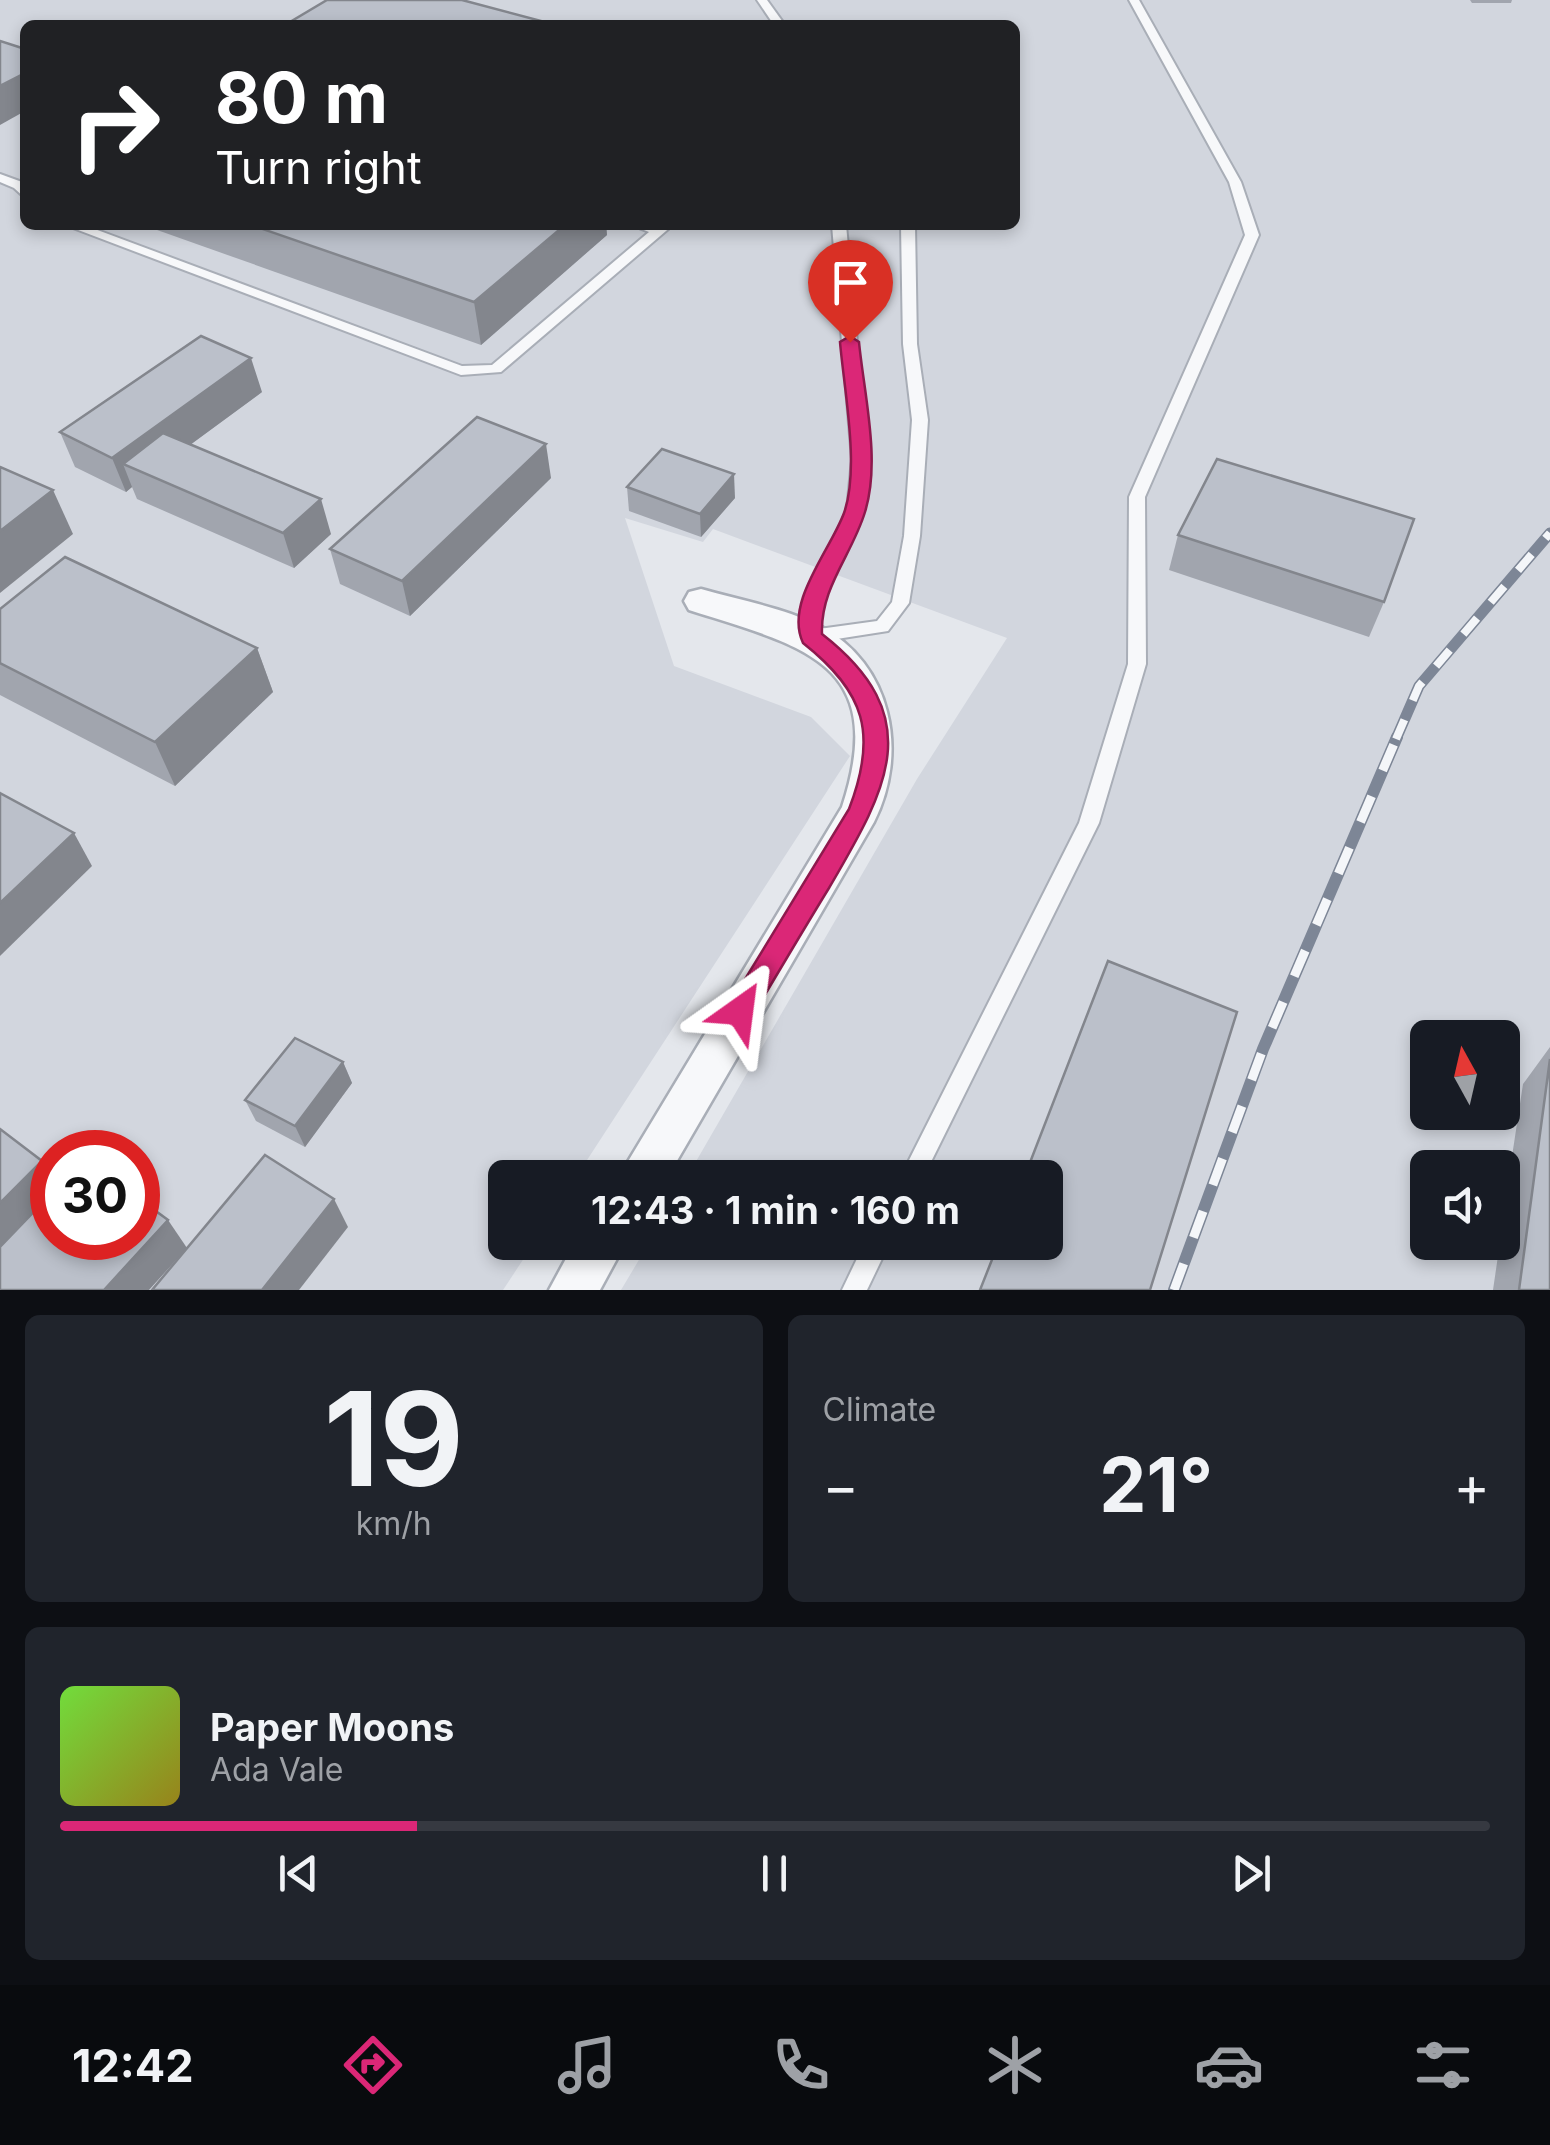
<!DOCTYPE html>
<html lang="en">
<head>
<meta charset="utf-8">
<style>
  :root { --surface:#171b24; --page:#20242c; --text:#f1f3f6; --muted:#9ea1a6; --line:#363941; --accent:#db2777 }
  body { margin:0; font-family:Inter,sans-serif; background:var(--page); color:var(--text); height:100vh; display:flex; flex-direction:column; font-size:38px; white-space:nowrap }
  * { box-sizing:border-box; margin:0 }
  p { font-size:32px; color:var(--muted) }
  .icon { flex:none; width:55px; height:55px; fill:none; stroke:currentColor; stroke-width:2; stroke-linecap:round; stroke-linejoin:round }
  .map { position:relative; height:1290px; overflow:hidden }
  .details { display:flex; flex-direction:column; gap:25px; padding:25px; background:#0d0f14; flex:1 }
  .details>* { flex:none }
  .hud { position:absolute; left:20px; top:20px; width:1000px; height:210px; border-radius:15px; box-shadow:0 5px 15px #0003; background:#202124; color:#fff; overflow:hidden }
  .needle { width:65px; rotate:352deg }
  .controls { position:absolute; left:1410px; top:1020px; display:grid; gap:20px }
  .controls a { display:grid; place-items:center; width:110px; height:110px; border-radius:15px; background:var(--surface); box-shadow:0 5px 15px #0003; font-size:50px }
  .speed { position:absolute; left:30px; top:1130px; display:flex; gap:20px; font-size:50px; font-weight:700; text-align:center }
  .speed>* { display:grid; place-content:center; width:130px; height:130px; border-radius:50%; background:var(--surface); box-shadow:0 5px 15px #0003; line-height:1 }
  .speed .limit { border:15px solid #d22; background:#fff; color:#111 }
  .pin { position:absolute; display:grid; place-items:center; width:85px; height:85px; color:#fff; margin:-102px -42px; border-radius:50% 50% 50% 0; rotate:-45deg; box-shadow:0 0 10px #0007 }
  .pin .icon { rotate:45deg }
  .me { position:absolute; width:110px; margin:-55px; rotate:31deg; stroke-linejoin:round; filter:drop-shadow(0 0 8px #0008) }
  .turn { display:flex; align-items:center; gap:35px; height:210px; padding:0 30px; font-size:45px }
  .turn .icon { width:130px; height:130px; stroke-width:2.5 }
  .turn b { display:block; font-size:70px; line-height:85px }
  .big { font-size:75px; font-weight:700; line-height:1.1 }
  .details .tile { flex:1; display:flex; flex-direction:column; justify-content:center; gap:15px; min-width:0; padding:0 35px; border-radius:15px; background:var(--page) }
  .details .dial { align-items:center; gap:0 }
  .dial b { font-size:130px; line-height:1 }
  .song { display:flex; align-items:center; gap:30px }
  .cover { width:120px; height:120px; border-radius:15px; background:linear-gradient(135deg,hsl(100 70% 55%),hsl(50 70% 35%)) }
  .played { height:10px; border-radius:5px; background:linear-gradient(90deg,var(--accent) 25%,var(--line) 25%) }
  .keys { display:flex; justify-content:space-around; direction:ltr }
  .heat { display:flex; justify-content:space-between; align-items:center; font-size:55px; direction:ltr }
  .details .tiles { flex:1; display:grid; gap:25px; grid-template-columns:1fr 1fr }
  .tile:last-child { grid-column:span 2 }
  .trip { position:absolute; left:488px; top:1160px; width:575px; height:100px; border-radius:15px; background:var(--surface); box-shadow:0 5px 15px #0003; font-weight:700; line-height:100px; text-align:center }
  .tabs { display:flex; height:160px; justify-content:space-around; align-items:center; background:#090b0e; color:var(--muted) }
  .tabs .icon { width:70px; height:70px }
  .tabs .selected { color:var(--accent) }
  .tabs b { font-size:45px; color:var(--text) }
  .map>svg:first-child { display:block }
  .built { fill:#d2d6de; fill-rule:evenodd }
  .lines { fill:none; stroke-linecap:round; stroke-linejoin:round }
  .service-casing { stroke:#a9aeb7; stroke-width:4 }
  .minor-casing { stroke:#a9aeb7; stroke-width:5 }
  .service { fill:#f7f8fa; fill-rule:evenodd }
  .minor { fill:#f7f8fa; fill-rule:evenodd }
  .rail-far1-casing { stroke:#7d8696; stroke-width:11 }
  .rail-casing { stroke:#7d8696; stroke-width:12 }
  .rail-far1 { stroke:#f4f6f9; stroke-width:8; stroke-dasharray:21; stroke-linecap:butt }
  .rail { stroke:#f4f6f9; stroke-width:9; stroke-dasharray:28; stroke-linecap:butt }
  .wall { fill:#a1a5ae }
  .shaded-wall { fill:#83868d }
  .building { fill:#bbc0ca; stroke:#83868d; stroke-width:2.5 }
  .route { fill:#db2777; stroke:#8e194d; stroke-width:2.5 }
</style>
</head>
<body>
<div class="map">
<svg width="1550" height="1290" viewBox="0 0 1550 1290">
  <rect width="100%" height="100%" fill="#e4e7ec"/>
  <!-- built -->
  <path class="built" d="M0,0h1550v1290h-929l28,-47 396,-1v-64l-358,-1 230,-398 90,-141 -294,-109 -10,13 -78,-24 49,148 137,51 39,39 -274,421 -71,1v64l29,1 -31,47h-503zM25,25h990v200h-990zM1428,1038h74v74h-74zM52,1152h86v86h-86zM1428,1168h74v74h-74z"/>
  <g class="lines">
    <defs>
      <g id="service">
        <polygon points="757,0 767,0 785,25 774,25"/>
        <polygon points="1129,0 1139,0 1241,182 1259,235 1145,497 1146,664 1099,823 923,1178 900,1178 1079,823 1128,664 1129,497 1245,235 1229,182"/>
        <polygon points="0,174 22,182 25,198 14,188 0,182"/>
        <polygon points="65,225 84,225 462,366 492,365 649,232 631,225 673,225 501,372 461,375"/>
        <polygon points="832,225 846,225 868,459 863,510 819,608 819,629 877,621 892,602 904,536 912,420 903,344 901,225 915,225 917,344 928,420 920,536 909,603 888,631 811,643 802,637 801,608 847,510 852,459"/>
        <polygon points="865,1242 890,1242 867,1290 842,1290"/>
      </g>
      <g id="minor">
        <path d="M701,589c39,11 83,19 119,37 72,38 89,126 54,196l-207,356h-49l224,-371c48,-146 -41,-161 -153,-197l-5,-9 5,-9z"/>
        <polygon points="575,1242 626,1242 600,1290 549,1290"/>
      </g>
    </defs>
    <!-- service casing -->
    <use href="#service" class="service-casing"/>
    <!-- minor casing -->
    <use href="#minor" class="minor-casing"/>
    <!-- service -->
    <use href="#service" class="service"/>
    <!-- minor -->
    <use href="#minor" class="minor"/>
    <defs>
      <polyline id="rail-far1" points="1396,739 1419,686 1550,533"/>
      <polyline id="rail" points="1174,1290 1263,1049 1397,737"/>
    </defs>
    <!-- rail-far1 casing -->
    <use href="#rail-far1" class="rail-far1-casing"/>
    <!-- rail casing -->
    <use href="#rail" class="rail-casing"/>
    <!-- rail-far1 -->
    <use href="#rail-far1" class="rail-far1"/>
    <!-- rail -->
    <use href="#rail" class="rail"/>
  </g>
  <!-- wall -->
  <g class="wall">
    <polygon points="1470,0 1512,0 1511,3 1472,3"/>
    <polygon points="143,225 606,225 607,235 481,345"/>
    <polygon points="262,392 190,445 331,534 294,568 137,499 132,487 126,492 75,467 60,432"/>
    <polygon points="551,478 410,616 340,584 330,549"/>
    <polygon points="627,487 735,498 701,537 629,511"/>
    <polygon points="1178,535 1384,602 1369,637 1169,570"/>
    <polygon points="0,609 257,648 273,692 175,786 0,695"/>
    <polygon points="1550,1047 1550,1290 1493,1290 1500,1242 1502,1242 1502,1222 1523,1084"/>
    <polygon points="343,1062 352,1083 305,1147 256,1121 245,1100"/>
  </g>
  <!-- shaded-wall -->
  <g class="shaded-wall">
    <polygon points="25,73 25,111 0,125 0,86"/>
    <polygon points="565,225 606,225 607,235 481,345 474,302"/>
    <polygon points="251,358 262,392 149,475 123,464 132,487 126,492 112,458"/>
    <polygon points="546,444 551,478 410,616 402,581"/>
    <polygon points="734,474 735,498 701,537 700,514"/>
    <polygon points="53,490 73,534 0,593 0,531"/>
    <polygon points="321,499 331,534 294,568 283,533"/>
    <polygon points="257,648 273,692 175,786 155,742"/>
    <polygon points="74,833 92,866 0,956 0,903"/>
    <polygon points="343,1062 352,1083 305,1147 295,1126"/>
    <polygon points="42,1161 52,1174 52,1217 0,1271 0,1203"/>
    <polygon points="334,1199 348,1227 299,1290 262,1290"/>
    <polygon points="168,1220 187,1248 149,1290 104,1290"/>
  </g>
  <!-- building -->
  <g class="building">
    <polygon points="327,0 462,0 556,25 285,25"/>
    <polygon points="0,41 25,49 25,73 0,86"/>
    <polygon points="251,225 565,225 474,302"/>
    <polygon points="201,336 251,358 112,458 60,432"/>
    <polygon points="477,417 546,444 402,581 330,549"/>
    <polygon points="163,433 321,499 283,533 123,464"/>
    <polygon points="662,449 734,474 700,514 627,487"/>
    <polygon points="1217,459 1414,519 1384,602 1178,535"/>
    <polygon points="0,467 53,490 0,531"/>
    <polygon points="65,557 257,648 155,742 0,663 0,609"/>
    <polygon points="0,793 74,833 0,903"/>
    <polygon points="1108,961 1237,1012 1150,1290 980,1290 999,1242 1045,1242 1045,1178 1024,1178"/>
    <polygon points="295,1038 343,1062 295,1126 245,1100"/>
    <polygon points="1550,1059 1550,1290 1519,1290"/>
    <polygon points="0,1129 42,1161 0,1203"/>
    <polygon points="265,1155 334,1199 262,1290 152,1290"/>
    <polygon points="52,1193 52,1238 138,1238 138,1198 168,1220 104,1290 0,1290 0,1247"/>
  </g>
  <!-- route -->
  <path class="route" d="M850,336l9,6c5,52 22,119 6,170 -13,43 -45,76 -43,122 108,84 64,156 7,254 -27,44 -53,88 -79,132l-10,3 -9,-3 -4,-9 4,-9 118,-193c29,-75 16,-117 -46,-166 -19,-40 27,-92 41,-130 16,-45 0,-123 -4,-171z"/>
</svg>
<div class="controls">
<a><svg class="needle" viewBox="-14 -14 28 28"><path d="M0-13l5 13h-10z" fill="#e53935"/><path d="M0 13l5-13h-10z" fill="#9ea1a6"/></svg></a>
<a><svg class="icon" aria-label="sound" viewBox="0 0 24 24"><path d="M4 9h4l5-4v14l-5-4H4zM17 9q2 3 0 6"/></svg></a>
</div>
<div class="speed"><div class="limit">30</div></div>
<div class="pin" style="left:850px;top:342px;background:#d93025"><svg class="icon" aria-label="arrive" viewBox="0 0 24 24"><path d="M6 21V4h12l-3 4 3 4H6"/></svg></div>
<svg class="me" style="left:740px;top:1011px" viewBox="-20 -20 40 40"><path d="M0-17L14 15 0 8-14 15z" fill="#db2777" stroke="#fff" stroke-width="4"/></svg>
<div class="trip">12:43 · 1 min · 160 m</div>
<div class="hud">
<div class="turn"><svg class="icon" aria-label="right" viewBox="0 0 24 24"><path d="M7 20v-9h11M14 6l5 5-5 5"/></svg><div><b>80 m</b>Turn right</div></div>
</div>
</div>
<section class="details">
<div class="tiles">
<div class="tile dial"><b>19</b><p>km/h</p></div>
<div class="tile"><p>Climate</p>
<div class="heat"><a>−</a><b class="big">21°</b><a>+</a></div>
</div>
<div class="tile">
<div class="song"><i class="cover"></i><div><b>Paper Moons</b><p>Ada Vale</p></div></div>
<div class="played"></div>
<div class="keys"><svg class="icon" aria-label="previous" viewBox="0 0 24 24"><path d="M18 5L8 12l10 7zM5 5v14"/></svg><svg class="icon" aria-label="pause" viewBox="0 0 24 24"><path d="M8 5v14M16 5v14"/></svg><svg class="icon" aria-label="next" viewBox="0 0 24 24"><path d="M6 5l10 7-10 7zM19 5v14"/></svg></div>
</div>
</div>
</section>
<nav class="tabs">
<b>12:42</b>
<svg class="icon selected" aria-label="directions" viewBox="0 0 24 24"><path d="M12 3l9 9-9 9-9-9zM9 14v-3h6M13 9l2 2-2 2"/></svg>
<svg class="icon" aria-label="music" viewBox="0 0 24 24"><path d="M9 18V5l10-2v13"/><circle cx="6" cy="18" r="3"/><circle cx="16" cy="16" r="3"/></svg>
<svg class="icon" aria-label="phone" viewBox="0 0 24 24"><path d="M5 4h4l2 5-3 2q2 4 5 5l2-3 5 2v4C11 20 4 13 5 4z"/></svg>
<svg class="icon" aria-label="climate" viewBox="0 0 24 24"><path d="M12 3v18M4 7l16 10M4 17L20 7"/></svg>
<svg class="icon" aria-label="car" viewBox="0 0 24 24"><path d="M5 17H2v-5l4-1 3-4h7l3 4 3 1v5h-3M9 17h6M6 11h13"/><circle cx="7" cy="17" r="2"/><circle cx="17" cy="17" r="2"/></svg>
<svg class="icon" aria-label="filters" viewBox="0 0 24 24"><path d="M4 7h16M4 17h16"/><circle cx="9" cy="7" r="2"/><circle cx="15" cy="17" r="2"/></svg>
</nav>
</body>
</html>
